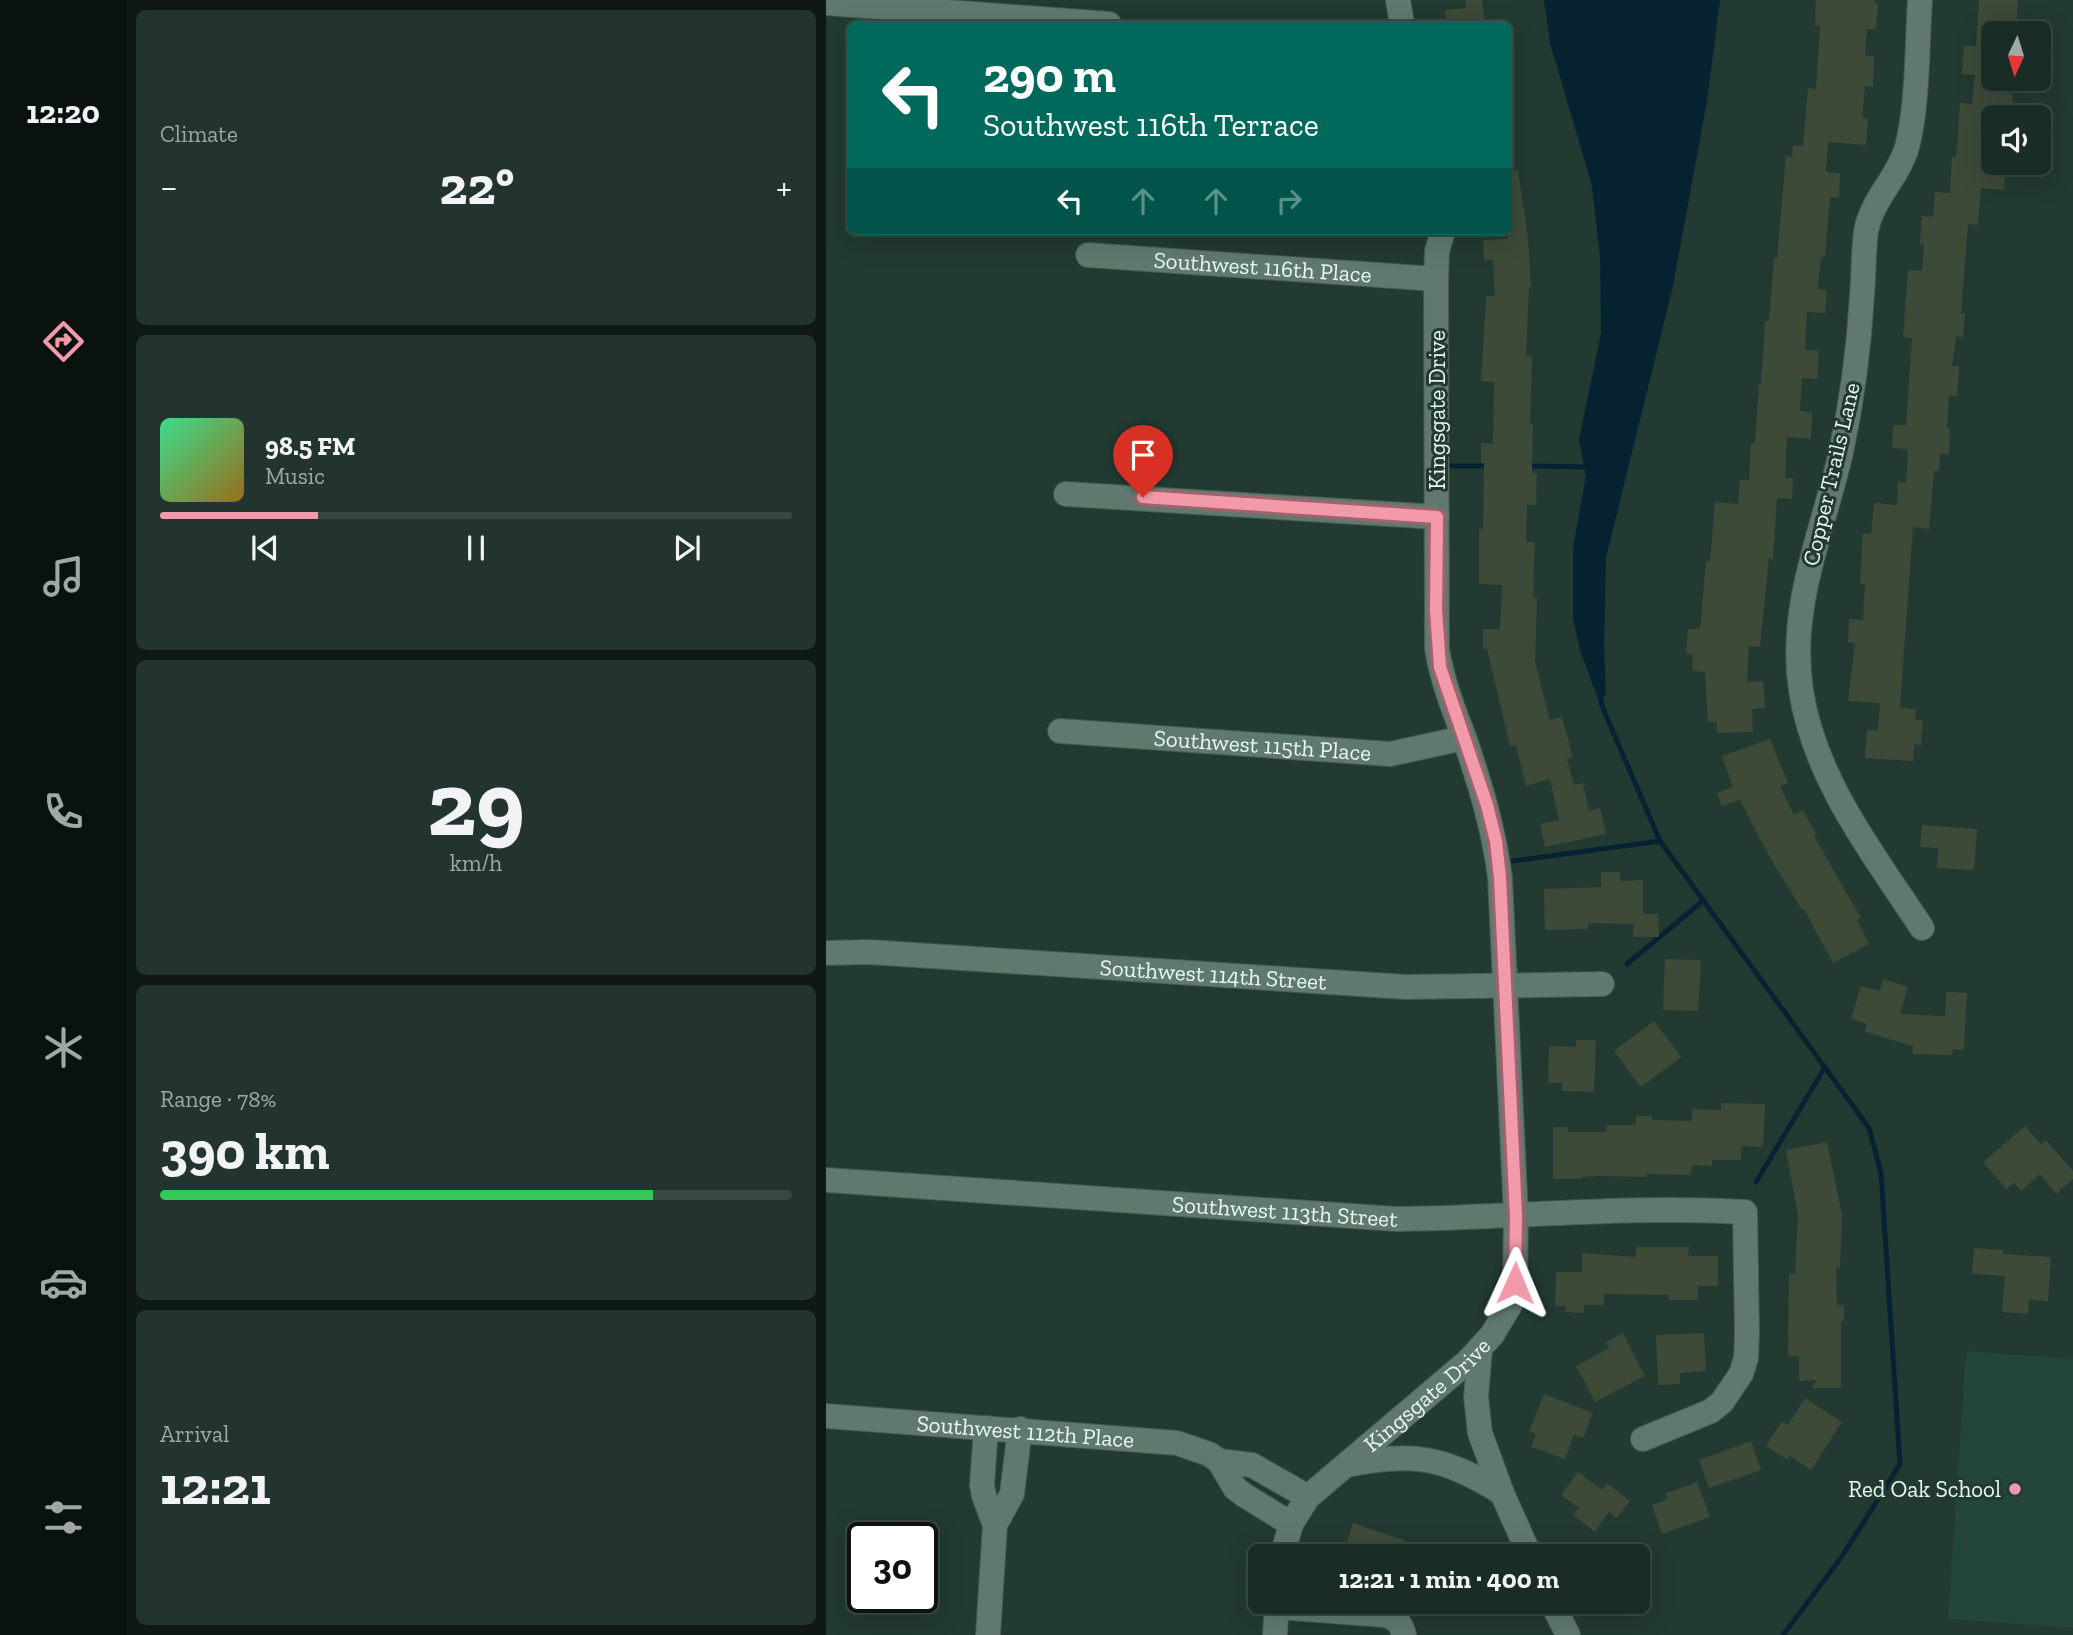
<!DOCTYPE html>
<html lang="en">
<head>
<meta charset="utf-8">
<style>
  :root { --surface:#1a2c26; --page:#23342e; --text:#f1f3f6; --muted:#9fa7a7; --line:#384843; --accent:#f39aaa }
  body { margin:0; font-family:"Zilla Slab",serif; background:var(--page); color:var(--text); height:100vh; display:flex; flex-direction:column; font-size:26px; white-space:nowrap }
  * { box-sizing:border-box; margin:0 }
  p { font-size:23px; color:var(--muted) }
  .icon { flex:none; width:38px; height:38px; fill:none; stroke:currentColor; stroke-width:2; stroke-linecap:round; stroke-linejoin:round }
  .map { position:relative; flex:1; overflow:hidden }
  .details { display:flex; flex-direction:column; gap:10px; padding:10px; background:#0e1815; width:700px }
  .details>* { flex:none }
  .guide { position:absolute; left:21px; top:21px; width:665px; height:214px; border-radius:10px; box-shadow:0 7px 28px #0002,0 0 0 2px var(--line); background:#00695c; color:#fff; overflow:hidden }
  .needle { width:46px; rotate:184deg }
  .tools { position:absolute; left:1155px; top:21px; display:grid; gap:14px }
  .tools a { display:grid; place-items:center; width:70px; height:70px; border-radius:10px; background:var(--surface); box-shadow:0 7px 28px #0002,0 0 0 2px var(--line); font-size:35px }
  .speed { position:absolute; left:21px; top:1522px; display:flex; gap:14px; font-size:35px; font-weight:700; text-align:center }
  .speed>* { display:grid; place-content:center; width:91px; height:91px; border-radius:50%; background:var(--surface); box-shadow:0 7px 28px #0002,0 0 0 2px var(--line); line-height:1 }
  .speed .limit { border:4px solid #111; border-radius:10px; background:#fff; color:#111 }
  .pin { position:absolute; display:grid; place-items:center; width:60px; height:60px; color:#fff; margin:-72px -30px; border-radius:50% 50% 50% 0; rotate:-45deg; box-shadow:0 0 7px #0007 }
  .pin .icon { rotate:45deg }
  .me { position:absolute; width:77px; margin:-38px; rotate:1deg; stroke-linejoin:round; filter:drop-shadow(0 0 5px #0008) }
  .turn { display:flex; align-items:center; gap:24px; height:147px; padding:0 21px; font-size:32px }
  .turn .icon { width:91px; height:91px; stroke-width:2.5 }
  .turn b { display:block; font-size:49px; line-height:60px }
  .lanes { display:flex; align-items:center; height:66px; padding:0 21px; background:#0003; justify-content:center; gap:35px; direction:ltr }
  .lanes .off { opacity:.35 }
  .big { font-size:52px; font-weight:700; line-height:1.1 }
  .details .widget { flex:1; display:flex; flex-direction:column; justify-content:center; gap:10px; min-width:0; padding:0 24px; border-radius:10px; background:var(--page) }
  .details .dial { align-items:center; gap:0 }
  .dial b { font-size:91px; line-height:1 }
  .song { display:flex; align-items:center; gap:21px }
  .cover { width:84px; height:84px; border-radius:10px; background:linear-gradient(135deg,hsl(150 70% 55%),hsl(40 70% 35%)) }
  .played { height:7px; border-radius:4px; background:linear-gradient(90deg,var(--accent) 25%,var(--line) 25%) }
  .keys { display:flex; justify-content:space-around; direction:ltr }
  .heat { display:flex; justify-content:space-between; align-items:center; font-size:38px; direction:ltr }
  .charge { height:10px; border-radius:5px; background:linear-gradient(90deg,#34c759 78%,var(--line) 0) }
  .trip { position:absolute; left:422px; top:1544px; width:402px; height:70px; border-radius:10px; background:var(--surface); box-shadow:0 7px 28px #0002,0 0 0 2px var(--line); font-weight:700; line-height:70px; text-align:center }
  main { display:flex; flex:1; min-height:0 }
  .tabs { display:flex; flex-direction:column; width:126px; justify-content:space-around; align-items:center; background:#0a120f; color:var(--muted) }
  .tabs .icon { width:49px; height:49px }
  .tabs .on { color:var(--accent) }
  .tabs b { font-size:32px; color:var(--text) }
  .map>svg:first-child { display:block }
  .built { fill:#24453a }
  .water { fill:#072331 }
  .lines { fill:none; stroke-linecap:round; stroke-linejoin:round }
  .stream { stroke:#072331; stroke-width:5 }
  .building { fill:#3d4a38 }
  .minor-casing { stroke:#435952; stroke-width:26 }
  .minor { stroke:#5f796f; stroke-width:24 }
  .route-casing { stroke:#9e646e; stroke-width:18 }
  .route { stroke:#f39aaa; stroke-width:12 }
  .poi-dot { fill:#f39aaa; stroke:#223a32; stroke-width:2.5 }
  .labels { text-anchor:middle; stroke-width:6; stroke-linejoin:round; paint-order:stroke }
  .street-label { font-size:23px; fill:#e9f7f2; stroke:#223a32 }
  .poi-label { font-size:23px; fill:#e9f7f2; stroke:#223a32; text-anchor:end }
</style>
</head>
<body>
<main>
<nav class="tabs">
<b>12:20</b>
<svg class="icon on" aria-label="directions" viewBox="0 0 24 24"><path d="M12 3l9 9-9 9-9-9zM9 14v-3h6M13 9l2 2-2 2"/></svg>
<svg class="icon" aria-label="music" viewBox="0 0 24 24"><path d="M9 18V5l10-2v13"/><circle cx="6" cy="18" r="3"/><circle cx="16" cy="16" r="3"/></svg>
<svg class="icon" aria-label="phone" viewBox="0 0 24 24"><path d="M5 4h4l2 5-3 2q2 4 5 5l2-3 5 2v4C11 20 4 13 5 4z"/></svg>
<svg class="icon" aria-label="climate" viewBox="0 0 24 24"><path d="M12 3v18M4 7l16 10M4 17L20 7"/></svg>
<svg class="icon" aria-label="car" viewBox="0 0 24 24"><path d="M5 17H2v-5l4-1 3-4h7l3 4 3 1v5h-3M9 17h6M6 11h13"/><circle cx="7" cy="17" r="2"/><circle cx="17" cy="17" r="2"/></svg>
<svg class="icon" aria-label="filters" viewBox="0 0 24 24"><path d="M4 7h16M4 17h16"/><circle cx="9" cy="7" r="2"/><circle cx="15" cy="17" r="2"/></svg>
</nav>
<section class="details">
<div class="widget"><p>Climate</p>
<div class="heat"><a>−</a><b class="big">22°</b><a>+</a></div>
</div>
<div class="widget">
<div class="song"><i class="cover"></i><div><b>98.5 FM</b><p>Music</p></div></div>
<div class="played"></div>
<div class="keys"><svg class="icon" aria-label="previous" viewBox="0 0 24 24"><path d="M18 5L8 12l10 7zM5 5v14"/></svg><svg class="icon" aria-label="pause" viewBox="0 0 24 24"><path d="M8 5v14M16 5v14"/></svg><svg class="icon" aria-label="next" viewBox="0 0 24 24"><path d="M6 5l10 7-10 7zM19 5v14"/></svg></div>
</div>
<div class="widget dial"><b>29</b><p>km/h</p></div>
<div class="widget"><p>Range · 78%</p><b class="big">390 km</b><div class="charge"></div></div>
<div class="widget"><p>Arrival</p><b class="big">12:21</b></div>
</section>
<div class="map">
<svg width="1247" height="1635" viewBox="0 0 1247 1635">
  <rect width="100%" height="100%" fill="#223a32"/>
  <!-- built -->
  <polygon class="built" points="1140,1351 1247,1359 1247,1628 1122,1619"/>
  <!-- water -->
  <polygon class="water" points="718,0 894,0 881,101 847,286 780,558 778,646 780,695 772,698 754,651 747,618 747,547 760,476 753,440 775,333 774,257 766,186 724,43"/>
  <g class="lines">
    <!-- stream -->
    <g class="stream">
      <polyline points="618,466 664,466"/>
      <polyline points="702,466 765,467"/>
      <polyline points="774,693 776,706 834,841 1043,1128 1055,1173 1074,1464 1017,1555 957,1635"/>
      <polyline points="687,861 834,841"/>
      <polyline points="801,964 878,900"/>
      <polyline points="930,1182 999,1067"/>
    </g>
  </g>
  <!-- building -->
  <g class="building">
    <polygon points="639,0 656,0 659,24 620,24 619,10 640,8"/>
    <polygon points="990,0 1048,0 1048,3 1052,3 1050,29 1041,29 1039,56 1048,56 1047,87 1039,86 1036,118 1042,118 1040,145 1002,142 1000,172 1014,173 1013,198 1004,197 999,257 995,257 992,289 1001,290 999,313 981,312 979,350 993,351 991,379 976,378 974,411 986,412 985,439 961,437 959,478 967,478 966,499 951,498 947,559 943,558 934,647 923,646 921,682 937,681 939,708 926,709 927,732 891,733 891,722 882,722 879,672 866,671 867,654 860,654 862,629 874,629 880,561 884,562 889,502 912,504 914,480 923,480 925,443 929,443 933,384 935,384 939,321 943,321 948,258 951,258 960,156 966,157 967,145 977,146 982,88 990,89 994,26 989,26"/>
    <polygon points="1153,0 1192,0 1189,33 1167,33 1167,81 1185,82 1184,93 1187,94 1185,117 1167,117 1167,163 1180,163 1178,190 1155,188 1152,225 1142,224 1135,314 1139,314 1137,337 1130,337 1126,366 1133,366 1131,396 1123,396 1121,428 1124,428 1123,454 1114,454 1113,471 1108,471 1103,529 1087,527 1074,708 1090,709 1089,720 1097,720 1095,745 1088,744 1087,761 1039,758 1041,730 1052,731 1054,703 1022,701 1029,643 1022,642 1023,619 1037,620 1039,584 1034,584 1037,533 1045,534 1048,503 1071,505 1072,482 1080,483 1082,449 1066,448 1067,425 1080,425 1086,338 1077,337 1082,270 1096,271 1098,244 1094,244 1096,216 1107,217 1109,192 1124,193 1126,157 1130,157 1134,103 1146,104 1149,75 1136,74 1138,46 1150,46"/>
    <polygon points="682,170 692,170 702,237 705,287 703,287 700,356 706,356 704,424 707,424 706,473 711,473 710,505 701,505 700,542 709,542 707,597 711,598 709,661 724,720 736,717 747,757 741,759 748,785 757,783 763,811 774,808 780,834 719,847 714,824 733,820 724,779 700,786 690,745 684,746 661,649 657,649 657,629 674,629 676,585 653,584 653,529 657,529 658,463 655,463 655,443 667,444 668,382 655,381 660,296 669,296 667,260 658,261 657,240 682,239"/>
    <polygon points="944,739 962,783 954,786 968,815 977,810 991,835 988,836 1035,918 1031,920 1043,944 1007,963 978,909 976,910 942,854 914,800 896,806 891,793 907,787 896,756"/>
    <polygon points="1096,825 1151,829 1148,870 1111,868 1112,848 1094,847"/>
    <polygon points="775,872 794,872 794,881 817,880 817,914 832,914 833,937 807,937 808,924 762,923 762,929 719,930 718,889 775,887"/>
    <polygon points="839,959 875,960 872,1011 837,1010"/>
    <polygon points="1057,979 1082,987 1074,1014 1119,1016 1120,992 1141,993 1138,1050 1127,1049 1126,1055 1087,1054 1087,1046 1039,1032 1041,1024 1025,1019 1035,986 1054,991"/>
    <polygon points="828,1021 855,1057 815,1087 788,1051"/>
    <polygon points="750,1040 770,1040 768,1092 736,1091 736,1083 722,1083 723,1046 750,1047"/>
    <polygon points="895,1103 939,1104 937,1147 915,1146 915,1160 886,1160 886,1166 866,1165 865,1175 820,1174 820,1177 773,1176 755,1177 755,1179 727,1179 727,1127 742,1127 742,1132 780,1132 781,1125 810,1125 810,1116 826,1116 826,1120 866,1121 866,1109 895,1110"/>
    <polygon points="1199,1126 1215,1144 1220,1140 1247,1171 1247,1179 1230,1194 1214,1174 1195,1191 1188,1183 1180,1189 1157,1162"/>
    <polygon points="1001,1142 1016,1215 1014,1267 1010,1267 1011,1305 1018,1305 1018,1321 1015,1321 1015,1388 986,1388 991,1380 973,1381 973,1356 962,1356 963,1274 969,1274 972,1216 960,1150"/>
    <polygon points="810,1247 863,1247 862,1256 892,1256 892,1286 872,1286 872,1300 843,1300 843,1295 778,1294 778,1305 758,1305 758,1313 739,1312 740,1306 729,1306 730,1272 756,1272 756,1253 810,1257"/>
    <polygon points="1148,1248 1177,1250 1177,1254 1225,1257 1222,1301 1203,1300 1202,1314 1176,1312 1179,1276 1146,1274"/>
    <polygon points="797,1333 819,1376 769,1402 750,1366 783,1348 780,1342"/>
    <polygon points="878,1333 880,1371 854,1373 854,1384 832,1385 830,1335"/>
    <polygon points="718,1394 767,1413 757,1438 748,1435 739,1459 705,1447 710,1434 703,1431"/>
    <polygon points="979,1398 1016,1422 985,1470 964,1456 962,1460 940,1446 956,1421 962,1425"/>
    <polygon points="925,1441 935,1470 883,1488 873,1460"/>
    <polygon points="752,1472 776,1490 781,1483 804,1501 791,1518 783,1512 769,1532 747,1515 753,1508 735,1495"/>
    <polygon points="871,1482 884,1517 836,1534 826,1505 842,1499 840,1493"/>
    <polygon points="527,1523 580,1541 575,1556 516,1556"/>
  </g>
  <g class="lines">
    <defs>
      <g id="minor">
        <polyline points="572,0 576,24"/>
        <path d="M1094,0c-3,44 -2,105 -13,147 -9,31 -36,53 -41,85 -3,21 -2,43 -4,63 -3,53 -10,106 -21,157 -18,79 -53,155 -40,238 13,89 73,165 121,238"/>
        <polyline points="0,3 283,24"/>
        <path id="s1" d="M262,255l348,24"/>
        <polyline points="240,494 611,517"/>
        <path id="s2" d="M234,731l330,23 74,-16"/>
        <path id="s3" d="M0,953l43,-1 537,35 196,-3"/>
        <path id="s4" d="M0,1180l570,39c116,-1 233,-14 349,-7l2,122 -1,24 -5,16 -19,28 -11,9 -68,28"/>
        <polyline points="654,1350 650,1397 654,1433 676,1493 704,1556"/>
        <path id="s5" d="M0,1416l351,27 32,11 10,7 16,27 9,7 47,29"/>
        <polyline points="160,1428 156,1485 158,1496 169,1525"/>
        <polyline points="393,1461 426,1465 482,1497"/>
        <path d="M520,1465c68,-13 97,-9 156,28"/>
        <path id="s6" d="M456,1556l9,-32 17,-27 159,-135 25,-27 18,-30 5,-22 1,-67 -16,-338c-6,-49 -20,-94 -36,-141 -11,-29 -22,-57 -27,-88l-1,-370 1,-28 6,-20"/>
        <polyline points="725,1601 742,1635"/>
        <path d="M451,1607l108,8c11,3 16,8 19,20"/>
        <polyline points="162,1635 169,1525 186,1494 194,1429"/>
        <polyline points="449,1635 451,1601"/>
      </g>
    </defs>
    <!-- minor casing -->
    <use href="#minor" class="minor-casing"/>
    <!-- minor -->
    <use href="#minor" class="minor"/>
  </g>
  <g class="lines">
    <defs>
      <polyline id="route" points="317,497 611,517 610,610 614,667 661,805 670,841 674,878 690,1216 689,1283"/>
    </defs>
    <!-- route casing -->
    <use href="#route" class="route-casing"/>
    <!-- route -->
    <use href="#route" class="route"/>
  </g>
  <!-- markers -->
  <circle class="poi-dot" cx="1189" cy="1489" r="7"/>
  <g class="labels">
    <!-- street labels -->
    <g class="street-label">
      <text dy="8" stroke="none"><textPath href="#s1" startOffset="175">Southwest 116th Place</textPath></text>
      <text transform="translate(611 410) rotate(-90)" y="8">Kingsgate Drive</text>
      <text transform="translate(1005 474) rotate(-77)" y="8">Copper Trails Lane</text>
      <text dy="8" stroke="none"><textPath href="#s2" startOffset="203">Southwest 115th Place</textPath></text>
      <text dy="8" stroke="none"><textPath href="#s3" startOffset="388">Southwest 114th Street</textPath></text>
      <text dy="8" stroke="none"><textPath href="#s4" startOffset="460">Southwest 113th Street</textPath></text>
      <text dy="8" stroke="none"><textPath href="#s6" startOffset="222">Kingsgate Drive</textPath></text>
      <text dy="8" stroke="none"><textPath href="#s5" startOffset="200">Southwest 112th Place</textPath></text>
    </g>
    <!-- poi labels -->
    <g class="poi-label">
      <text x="1175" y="1497">Red Oak School</text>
    </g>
  </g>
</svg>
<div class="tools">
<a><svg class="needle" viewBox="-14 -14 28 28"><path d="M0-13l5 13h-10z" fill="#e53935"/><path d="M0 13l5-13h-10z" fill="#9fa7a7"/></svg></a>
<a><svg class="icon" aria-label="sound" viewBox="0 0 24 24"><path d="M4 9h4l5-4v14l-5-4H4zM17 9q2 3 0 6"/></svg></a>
</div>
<div class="speed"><div class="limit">30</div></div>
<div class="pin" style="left:317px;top:497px;background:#d93025"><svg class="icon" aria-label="arrive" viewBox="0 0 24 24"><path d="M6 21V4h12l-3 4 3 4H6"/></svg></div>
<svg class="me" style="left:689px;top:1283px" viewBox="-20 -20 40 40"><path d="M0-17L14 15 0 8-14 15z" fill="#f39aaa" stroke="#fff" stroke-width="4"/></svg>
<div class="trip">12:21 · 1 min · 400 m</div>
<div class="guide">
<div class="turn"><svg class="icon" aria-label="left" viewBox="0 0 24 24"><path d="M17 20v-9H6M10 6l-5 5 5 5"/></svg><div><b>290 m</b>Southwest 116th Terrace</div></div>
<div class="lanes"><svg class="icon" aria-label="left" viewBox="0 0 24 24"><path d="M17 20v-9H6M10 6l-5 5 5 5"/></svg><svg class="icon off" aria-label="ahead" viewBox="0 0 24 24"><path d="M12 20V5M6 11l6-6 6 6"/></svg><svg class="icon off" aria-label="ahead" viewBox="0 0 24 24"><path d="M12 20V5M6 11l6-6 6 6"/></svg><svg class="icon off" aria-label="right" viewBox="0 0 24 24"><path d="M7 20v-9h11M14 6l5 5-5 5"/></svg></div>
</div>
</div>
</main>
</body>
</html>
